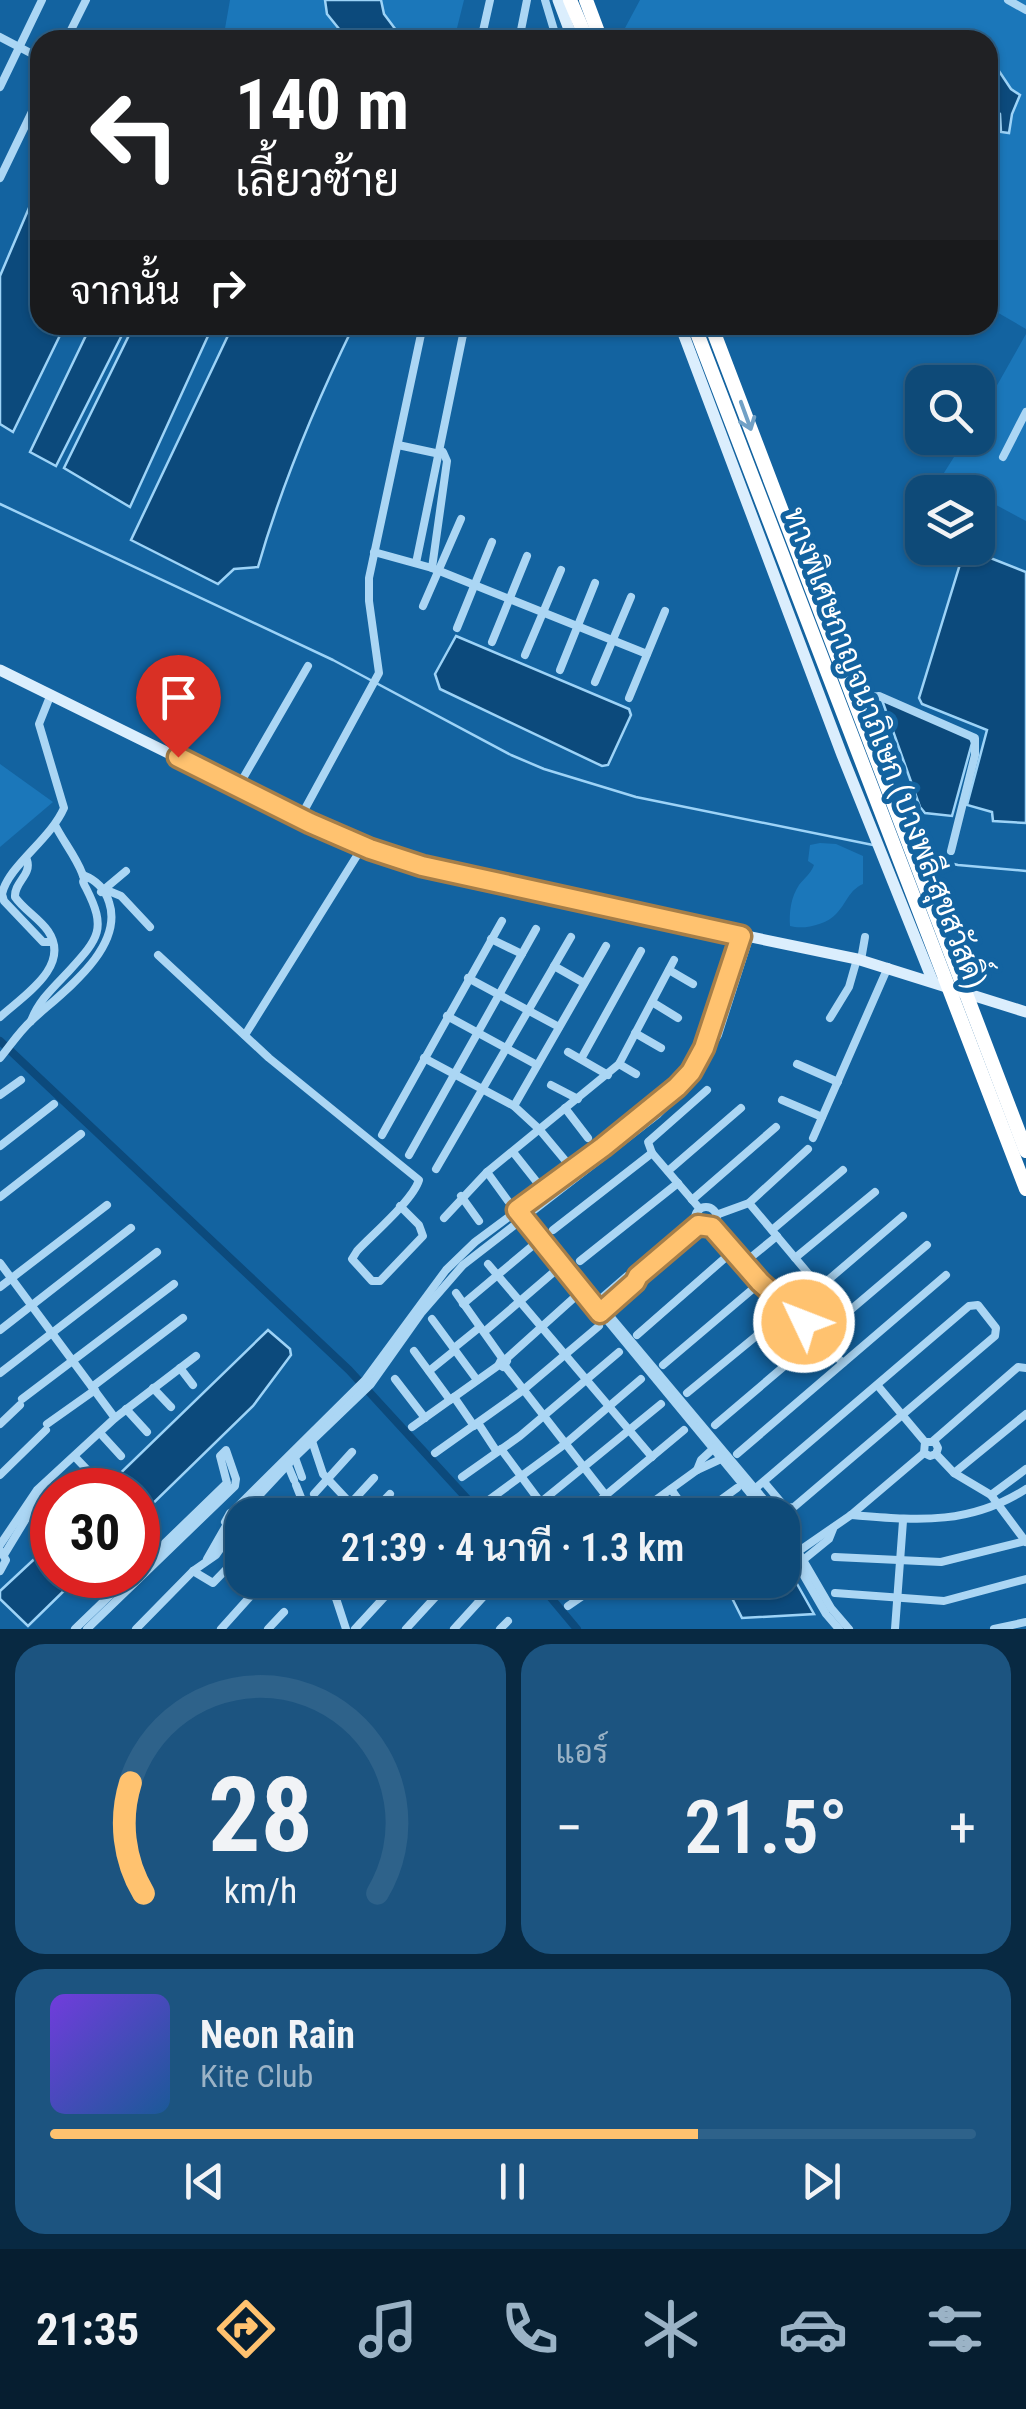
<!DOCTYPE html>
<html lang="th">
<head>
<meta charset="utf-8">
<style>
  :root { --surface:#0e4a78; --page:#1c5480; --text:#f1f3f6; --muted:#9bb3c6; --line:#2e628a; --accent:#ffc26f }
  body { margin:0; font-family:"Roboto Condensed",Sarabun,sans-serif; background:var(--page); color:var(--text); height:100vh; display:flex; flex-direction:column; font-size:38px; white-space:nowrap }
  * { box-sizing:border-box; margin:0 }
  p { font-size:32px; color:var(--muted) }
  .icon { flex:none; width:55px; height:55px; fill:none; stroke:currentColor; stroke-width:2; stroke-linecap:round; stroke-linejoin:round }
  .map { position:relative; height:1629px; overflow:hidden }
  .sheet { display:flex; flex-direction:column; gap:15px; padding:15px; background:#082942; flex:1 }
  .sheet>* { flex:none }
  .guide { position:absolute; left:30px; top:30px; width:968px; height:305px; border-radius:30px; box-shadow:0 2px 8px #0004,0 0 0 2px var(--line); background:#202124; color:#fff; overflow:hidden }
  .fabs { position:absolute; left:905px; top:365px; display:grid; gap:20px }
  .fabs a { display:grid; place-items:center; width:90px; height:90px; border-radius:20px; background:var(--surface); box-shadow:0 2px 8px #0004,0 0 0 2px var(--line); font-size:50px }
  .speed { position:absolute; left:30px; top:1468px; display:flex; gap:20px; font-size:50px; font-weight:700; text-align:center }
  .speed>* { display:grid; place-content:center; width:130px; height:130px; border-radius:50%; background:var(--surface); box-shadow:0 2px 8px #0004,0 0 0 2px var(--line); line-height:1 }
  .speed .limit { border:15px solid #d22; background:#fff; color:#111 }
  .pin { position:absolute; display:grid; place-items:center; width:85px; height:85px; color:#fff; margin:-102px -42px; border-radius:50% 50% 50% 0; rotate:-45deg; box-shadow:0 0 10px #0007 }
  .pin .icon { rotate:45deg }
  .me { position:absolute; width:110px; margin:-55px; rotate:313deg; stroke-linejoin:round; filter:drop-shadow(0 0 8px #0008) }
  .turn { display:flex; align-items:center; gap:35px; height:210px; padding:0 40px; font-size:45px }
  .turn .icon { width:130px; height:130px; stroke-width:2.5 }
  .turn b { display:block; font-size:70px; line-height:85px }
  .then { display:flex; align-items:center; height:95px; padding:0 40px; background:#0003; gap:20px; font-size:38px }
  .big { font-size:75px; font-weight:600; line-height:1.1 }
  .sheet .widget { flex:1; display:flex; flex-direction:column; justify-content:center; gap:15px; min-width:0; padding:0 35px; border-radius:30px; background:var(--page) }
  .sheet .dial { align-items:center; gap:0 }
  .dial svg { height:260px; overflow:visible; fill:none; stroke:var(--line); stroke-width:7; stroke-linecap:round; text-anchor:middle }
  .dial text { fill:var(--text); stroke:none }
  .song { display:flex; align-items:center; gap:30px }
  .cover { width:120px; height:120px; border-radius:15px; background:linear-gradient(135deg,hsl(260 70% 55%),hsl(210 70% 35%)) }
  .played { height:10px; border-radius:5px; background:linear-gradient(90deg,var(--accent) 70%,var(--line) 70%) }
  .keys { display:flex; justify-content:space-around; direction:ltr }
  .heat { display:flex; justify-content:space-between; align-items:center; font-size:55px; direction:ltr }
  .sheet .tiles { flex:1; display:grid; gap:15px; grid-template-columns:1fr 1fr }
  .widget:last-child { grid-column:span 2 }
  .trip { position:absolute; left:225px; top:1498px; width:575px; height:100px; border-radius:30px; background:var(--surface); box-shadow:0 2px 8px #0004,0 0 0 2px var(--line); font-weight:600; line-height:100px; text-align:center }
  .tab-bar { display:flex; height:160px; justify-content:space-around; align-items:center; background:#061e30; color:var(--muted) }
  .tab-bar .icon { width:70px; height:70px }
  .tab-bar .active { color:var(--accent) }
  .tab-bar b { font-size:45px; color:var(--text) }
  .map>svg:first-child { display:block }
  .green { fill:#1b77ba }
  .water { fill:#0c4a7c; stroke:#9dd3f7; stroke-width:2.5 }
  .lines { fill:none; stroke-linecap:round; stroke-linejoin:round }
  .stream { stroke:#9dd3f7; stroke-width:2.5 }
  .canal { stroke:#0c4a7c; stroke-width:8 }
  .street { stroke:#abd6f4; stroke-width:8 }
  .secondary { stroke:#dbeefd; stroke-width:11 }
  .highway { stroke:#fff; stroke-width:14 }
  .oneway { stroke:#71a1c6 }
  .route-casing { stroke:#a67e48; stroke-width:25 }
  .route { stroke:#ffc26f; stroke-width:18 }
  .labels { text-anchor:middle; stroke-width:10; stroke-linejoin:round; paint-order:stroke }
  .street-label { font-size:30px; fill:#fff; stroke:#1363a0 }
</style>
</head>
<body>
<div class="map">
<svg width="1026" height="1629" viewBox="0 0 1026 1629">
  <rect width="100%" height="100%" fill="#1363a0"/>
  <!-- green -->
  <g class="green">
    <polygon points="230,0 464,0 454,40 223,40"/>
    <polygon points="640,0 1026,0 1026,329 988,307 988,40 630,40 625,28"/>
    <polygon points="1026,334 1026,521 942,476 966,438 978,438 978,419"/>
    <polygon points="0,764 53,802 0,847"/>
    <path d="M820,843l16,1 27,12v28c-15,7 -16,19 -27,30 -10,11 -33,16 -46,12 -1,-14 1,-29 9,-41 6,-8 11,-10 15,-20l-6,-4 2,-16z"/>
  </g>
  <!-- water -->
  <g class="water">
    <polygon points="325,0 381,0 384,14 399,34 398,40 348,40 327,14"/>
    <polygon points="988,63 995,65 1011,89 1020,95 1012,114 1009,133 1001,132 1000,114 989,101 996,87 995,79 988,72"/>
    <polygon points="40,182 40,325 65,325 13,432 0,424 0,276"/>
    <polygon points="91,325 127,325 56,466 30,452"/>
    <polygon points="134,325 213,325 130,507 64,468"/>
    <path d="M233,325h121c-38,78 -72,158 -96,242l-24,2 -16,15 -87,-44z"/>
    <polygon points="965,548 1026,572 1026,823 993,821 992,812 967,805 987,730 922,704 919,698"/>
    <polygon points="456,636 629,709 631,715 608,765 602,766 440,689 435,674"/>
    <polygon points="882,700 969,735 972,743 952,816 925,813 920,807"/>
    <polygon points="268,1330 290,1349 291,1355 253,1406 138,1518 138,1490 103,1490"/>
    <polygon points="44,1550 52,1557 52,1575 70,1575 74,1581 28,1626 0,1599 0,1591"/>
    <polygon points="783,1559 814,1614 742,1618 723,1580 782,1580"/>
  </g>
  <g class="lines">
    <!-- stream -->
    <g class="stream">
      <polyline points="0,504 333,660 511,755 544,769 636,797 873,845"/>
      <polyline points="919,856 958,865 1026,871"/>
    </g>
    <!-- canal -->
    <g class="canal">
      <polyline points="0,1041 349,1370 482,1515"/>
      <polyline points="536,1580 577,1629"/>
    </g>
    <!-- street -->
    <g class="street">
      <polyline points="545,0 557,40"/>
      <polyline points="1008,0 1026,10"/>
      <polyline points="0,37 40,58"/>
      <polyline points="66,40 86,0"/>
      <polyline points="481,40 490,0"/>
      <polyline points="519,40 527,0"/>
      <polyline points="0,87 42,0"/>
      <polyline points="0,178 40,95"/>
      <polyline points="398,445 440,454"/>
      <polyline points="1003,457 1026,412"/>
      <polyline points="374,552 432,568 647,654"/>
      <polyline points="416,563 465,325"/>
      <polyline points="432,568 447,461 443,452"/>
      <polyline points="423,606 461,519"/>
      <polyline points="457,628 492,542"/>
      <polyline points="492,642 527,556"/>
      <polyline points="525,655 561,570"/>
      <polyline points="560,670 595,583"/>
      <polyline points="595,682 631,597"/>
      <path d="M51,694l-12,30 25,84c-14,32 -56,58 -62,86l2,7 39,41h8"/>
      <polyline points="629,698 665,611"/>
      <polyline points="858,715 870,697 879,696 975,738 975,755 951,851"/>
      <polyline points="238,787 308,666"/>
      <polyline points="300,818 379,673 369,601 369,578 423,325"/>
      <polyline points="104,889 121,896 150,927"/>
      <polyline points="101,892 126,871"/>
      <polyline points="491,939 522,954"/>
      <path d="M158,955l111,103 150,122c-6,20 -46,54 -62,71l-5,8 20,22h8l43,-45 -4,-11 -19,-19"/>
      <polyline points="861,960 865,937"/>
      <polyline points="554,966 584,983"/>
      <polyline points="669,970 693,984"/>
      <polyline points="468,978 559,1027"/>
      <polyline points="652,1002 678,1018"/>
      <polyline points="447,1016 537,1065"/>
      <path d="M0,1017c23,-21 72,-51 48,-86 -9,-13 -24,-21 -33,-34 -1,-15 17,-22 12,-37"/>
      <polyline points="830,1018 849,987 857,959"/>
      <path d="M31,1021c8,-21 23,-34 38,-50 30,-33 38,-42 17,-83 -7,-13 2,0 -4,-15 -6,-16 -19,-32 -27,-48"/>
      <polyline points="635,1033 661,1048"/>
      <polyline points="245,1035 363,846"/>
      <polyline points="568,1052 608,1075"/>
      <path d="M0,1058c10,-12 19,-26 31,-37 29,-27 94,-72 78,-119 -4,-13 -13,-22 -26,-27"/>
      <polyline points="424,1058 514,1106 539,1129 574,1171"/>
      <polyline points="581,1059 641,951"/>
      <polyline points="619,1064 636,1074"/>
      <polyline points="797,1064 838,1082"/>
      <polyline points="551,1085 578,1099"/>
      <polyline points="0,1095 21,1080"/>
      <polyline points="782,1100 822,1117"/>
      <polyline points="514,1106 606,946"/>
      <polyline points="565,1108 588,1138"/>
      <polyline points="382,1135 502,921"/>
      <polyline points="813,1138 888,967"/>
      <polyline points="0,1146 54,1104"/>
      <polyline points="513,1152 536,1181"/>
      <polyline points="409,1155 536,929"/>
      <polyline points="436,1169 571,937"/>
      <polyline points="668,1171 741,1108"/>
      <polyline points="487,1172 508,1201"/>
      <polyline points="461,1196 479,1221"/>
      <polyline points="0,1197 81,1134"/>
      <polyline points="692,1200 776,1127"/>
      <polyline points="749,1203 843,1315"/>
      <circle cx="706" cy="1218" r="11"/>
      <polyline points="700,1209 652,1153 648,1142 707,1090"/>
      <polyline points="716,1215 749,1203 808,1149"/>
      <polyline points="526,1216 777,1515"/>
      <polyline points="444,1218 487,1172 619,1064 674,960"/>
      <polyline points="712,1227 761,1282 843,1363"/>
      <polyline points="553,1230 652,1153"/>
      <polyline points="772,1230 843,1170"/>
      <polyline points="555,1257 768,1515"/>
      <polyline points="795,1258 875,1192"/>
      <polyline points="580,1261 678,1183"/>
      <polyline points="0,1263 115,1418"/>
      <polyline points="744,1263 777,1236"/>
      <polyline points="488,1264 652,1457"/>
      <polyline points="0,1287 107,1205"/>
      <polyline points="820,1287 903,1216"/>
      <polyline points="456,1293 502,1358 499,1364 503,1367 507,1361 502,1358"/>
      <polyline points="597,1302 627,1276 638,1275"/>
      <polyline points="463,1304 531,1247"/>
      <polyline points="602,1312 635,1283 638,1275 698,1225"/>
      <polyline points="432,1319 477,1380"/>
      <polyline points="0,1330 131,1228"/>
      <polyline points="484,1332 555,1271"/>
      <polyline points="637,1335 733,1251"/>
      <polyline points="454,1348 480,1327"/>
      <polyline points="414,1351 450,1400"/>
      <polyline points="506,1359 576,1296"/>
      <polyline points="663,1365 761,1282"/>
      <polyline points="505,1366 621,1515"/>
      <polyline points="180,1368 193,1385"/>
      <polyline points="429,1371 455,1350"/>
      <polyline points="0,1373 157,1252"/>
      <polyline points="395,1379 425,1418"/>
      <polyline points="878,1386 925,1442 924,1453 930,1456 936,1454 938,1448 935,1442 925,1442"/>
      <polyline points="92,1387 183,1318"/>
      <polyline points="153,1388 171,1407"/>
      <polyline points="687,1393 789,1309"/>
      <polyline points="454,1397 474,1426"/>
      <polyline points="22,1399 174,1284"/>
      <polyline points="126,1409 147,1432"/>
      <polyline points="478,1423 497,1452"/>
      <polyline points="0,1424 20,1405"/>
      <polyline points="47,1424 95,1390"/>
      <polyline points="715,1425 927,1245"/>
      <polyline points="412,1427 499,1365"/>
      <polyline points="100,1433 121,1456"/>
      <polyline points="312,1441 323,1474 351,1504"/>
      <polyline points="933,1441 1018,1367 1026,1368"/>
      <polyline points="501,1449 541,1503"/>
      <polyline points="435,1453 522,1391 599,1326"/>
      <polyline points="737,1454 946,1275"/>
      <polyline points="936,1454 954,1473 991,1495 1026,1542"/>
      <polyline points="294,1455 302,1477"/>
      <polyline points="75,1457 96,1479"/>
      <polyline points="286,1461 294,1480"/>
      <polyline points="697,1470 701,1460 715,1447"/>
      <polyline points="954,1473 1026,1414"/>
      <polyline points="0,1475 46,1430"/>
      <polyline points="462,1477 520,1436 619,1352"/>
      <polyline points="296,1485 308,1515"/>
      <polyline points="671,1489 689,1515"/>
      <polyline points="750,1493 969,1306 978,1305 996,1328 995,1336 794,1507 786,1508 764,1482"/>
      <polyline points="314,1494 352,1452"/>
      <polyline points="991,1495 1026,1469"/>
      <polyline points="482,1505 565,1444 641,1379"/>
      <polyline points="232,1512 365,1380 446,1270 475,1242 603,1147 677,1087 691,1072 704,1048 741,936"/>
      <polyline points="340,1515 374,1478"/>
      <polyline points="370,1515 390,1494"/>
      <polyline points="525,1515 661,1404"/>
      <polyline points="582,1515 684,1430"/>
      <polyline points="635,1515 697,1470 723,1458"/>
      <polyline points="700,1515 737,1488"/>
      <path d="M851,1515c65,5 117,11 175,-26"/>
      <polyline points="239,1517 295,1457 371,1384 422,1312 463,1265 658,1114 693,1079 718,1035 749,938"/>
      <polyline points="782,1524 831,1608 849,1629"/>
      <polyline points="782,1538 826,1614 839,1629"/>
      <polyline points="0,1545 37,1490 115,1418 196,1356"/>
      <polyline points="0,1550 6,1560 0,1571"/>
      <polyline points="4,1555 47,1484"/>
      <polyline points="793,1555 851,1515 924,1453"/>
      <polyline points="835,1557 941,1562 1026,1541"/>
      <polyline points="207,1559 227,1524"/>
      <polyline points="802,1561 829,1539 833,1529"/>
      <polyline points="193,1571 213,1583 242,1553"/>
      <polyline points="330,1580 346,1629"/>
      <polyline points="547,1581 548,1580"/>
      <polyline points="835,1593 944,1601 1026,1579"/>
      <polyline points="336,1598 355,1580"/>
      <polyline points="568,1606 606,1580"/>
      <polyline points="75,1629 131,1575"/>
      <polyline points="87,1629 235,1486 236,1479 226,1450 220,1456 227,1483 138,1569"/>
      <polyline points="136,1629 193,1571 216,1555 239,1522 238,1514 230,1513 225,1522 235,1526"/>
      <polyline points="221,1629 265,1580"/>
      <polyline points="268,1629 284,1612"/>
      <polyline points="355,1629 400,1580"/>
      <polyline points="406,1629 451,1580"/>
      <polyline points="454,1629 484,1596"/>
      <polyline points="500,1629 508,1621"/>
      <polyline points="895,1629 903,1521"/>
      <polyline points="994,1629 1026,1622"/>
    </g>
    <!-- secondary -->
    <g class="secondary">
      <polyline points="558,0 573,40"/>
      <polyline points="680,325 842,755 933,982"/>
      <polyline points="0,670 300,818 370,849 467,878 857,959 1026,1012"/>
    </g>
    <!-- highway -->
    <g class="highway">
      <polyline points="570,0 587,40"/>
      <polyline points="586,0 601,40"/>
      <polyline points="694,325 1026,1189"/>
      <polyline points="711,325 1026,1151"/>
    </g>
  </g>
  <!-- one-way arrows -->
  <defs><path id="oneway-shaft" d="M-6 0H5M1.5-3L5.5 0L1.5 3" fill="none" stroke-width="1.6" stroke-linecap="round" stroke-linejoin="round" transform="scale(2.5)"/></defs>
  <use class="oneway" href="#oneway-shaft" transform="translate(746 416) rotate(70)"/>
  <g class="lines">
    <defs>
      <polyline id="route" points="178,757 310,823 370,849 422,866 741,936 704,1048 691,1072 677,1087 603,1147 517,1210 600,1313 635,1282 638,1276 698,1225 712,1227 760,1282 804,1322"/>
    </defs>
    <!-- route casing -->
    <use href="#route" class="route-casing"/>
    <!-- route -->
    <use href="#route" class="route"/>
  </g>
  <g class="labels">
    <!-- street labels -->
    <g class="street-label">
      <text transform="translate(885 748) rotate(69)" y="10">ทางพิเศษกาญจนาภิเษก (บางพลี-สุขสวัสดิ์)</text>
    </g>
  </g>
</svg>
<div class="fabs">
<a><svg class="icon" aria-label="search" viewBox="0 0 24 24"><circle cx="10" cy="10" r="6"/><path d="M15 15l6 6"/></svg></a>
<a><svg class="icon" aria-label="layers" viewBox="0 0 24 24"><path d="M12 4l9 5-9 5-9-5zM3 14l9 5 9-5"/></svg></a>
</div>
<div class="speed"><div class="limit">30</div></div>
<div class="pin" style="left:178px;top:757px;background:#d93025"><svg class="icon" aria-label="arrive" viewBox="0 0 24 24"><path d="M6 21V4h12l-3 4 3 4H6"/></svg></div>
<svg class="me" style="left:804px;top:1322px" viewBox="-20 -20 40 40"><circle r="17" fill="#ffc26f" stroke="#fff" stroke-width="3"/><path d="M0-11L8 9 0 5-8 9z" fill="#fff"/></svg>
<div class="trip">21:39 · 4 นาที · 1.3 km</div>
<div class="guide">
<div class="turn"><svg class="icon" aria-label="left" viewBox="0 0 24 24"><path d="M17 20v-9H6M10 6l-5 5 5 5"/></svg><div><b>140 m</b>เลี้ยวซ้าย</div></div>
<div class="then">จากนั้น<svg class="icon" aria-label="right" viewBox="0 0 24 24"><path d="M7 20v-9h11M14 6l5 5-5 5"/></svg></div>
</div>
</div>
<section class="sheet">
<div class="tiles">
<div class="widget dial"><svg viewBox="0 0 100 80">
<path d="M14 69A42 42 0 1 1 86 69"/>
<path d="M14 69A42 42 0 0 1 10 35" stroke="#ffc26f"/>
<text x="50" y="56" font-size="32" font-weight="700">28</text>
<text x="50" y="72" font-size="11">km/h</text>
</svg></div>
<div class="widget"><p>แอร์</p>
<div class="heat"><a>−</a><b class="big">21.5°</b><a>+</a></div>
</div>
<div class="widget">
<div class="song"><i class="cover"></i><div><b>Neon Rain</b><p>Kite Club</p></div></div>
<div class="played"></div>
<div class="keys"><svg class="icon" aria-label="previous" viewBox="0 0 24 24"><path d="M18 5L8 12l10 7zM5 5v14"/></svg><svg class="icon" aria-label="pause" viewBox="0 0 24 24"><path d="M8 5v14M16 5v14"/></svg><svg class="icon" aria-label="next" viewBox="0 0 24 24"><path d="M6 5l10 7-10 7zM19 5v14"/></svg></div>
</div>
</div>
</section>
<nav class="tab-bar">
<b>21:35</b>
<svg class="icon active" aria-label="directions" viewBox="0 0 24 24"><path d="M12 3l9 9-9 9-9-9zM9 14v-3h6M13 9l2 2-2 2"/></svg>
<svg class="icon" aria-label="music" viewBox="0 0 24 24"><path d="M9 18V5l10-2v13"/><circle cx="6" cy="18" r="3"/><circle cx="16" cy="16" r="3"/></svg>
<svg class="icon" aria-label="phone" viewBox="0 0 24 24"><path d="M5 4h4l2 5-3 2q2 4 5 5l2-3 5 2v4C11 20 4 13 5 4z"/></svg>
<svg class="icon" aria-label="climate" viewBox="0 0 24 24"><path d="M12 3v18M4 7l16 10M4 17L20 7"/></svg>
<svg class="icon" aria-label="car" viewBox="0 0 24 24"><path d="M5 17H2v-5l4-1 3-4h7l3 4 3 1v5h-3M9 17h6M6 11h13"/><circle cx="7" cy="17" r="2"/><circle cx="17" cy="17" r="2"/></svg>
<svg class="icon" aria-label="filters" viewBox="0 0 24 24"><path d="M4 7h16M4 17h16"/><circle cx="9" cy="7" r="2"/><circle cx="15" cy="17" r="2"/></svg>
</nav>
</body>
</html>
